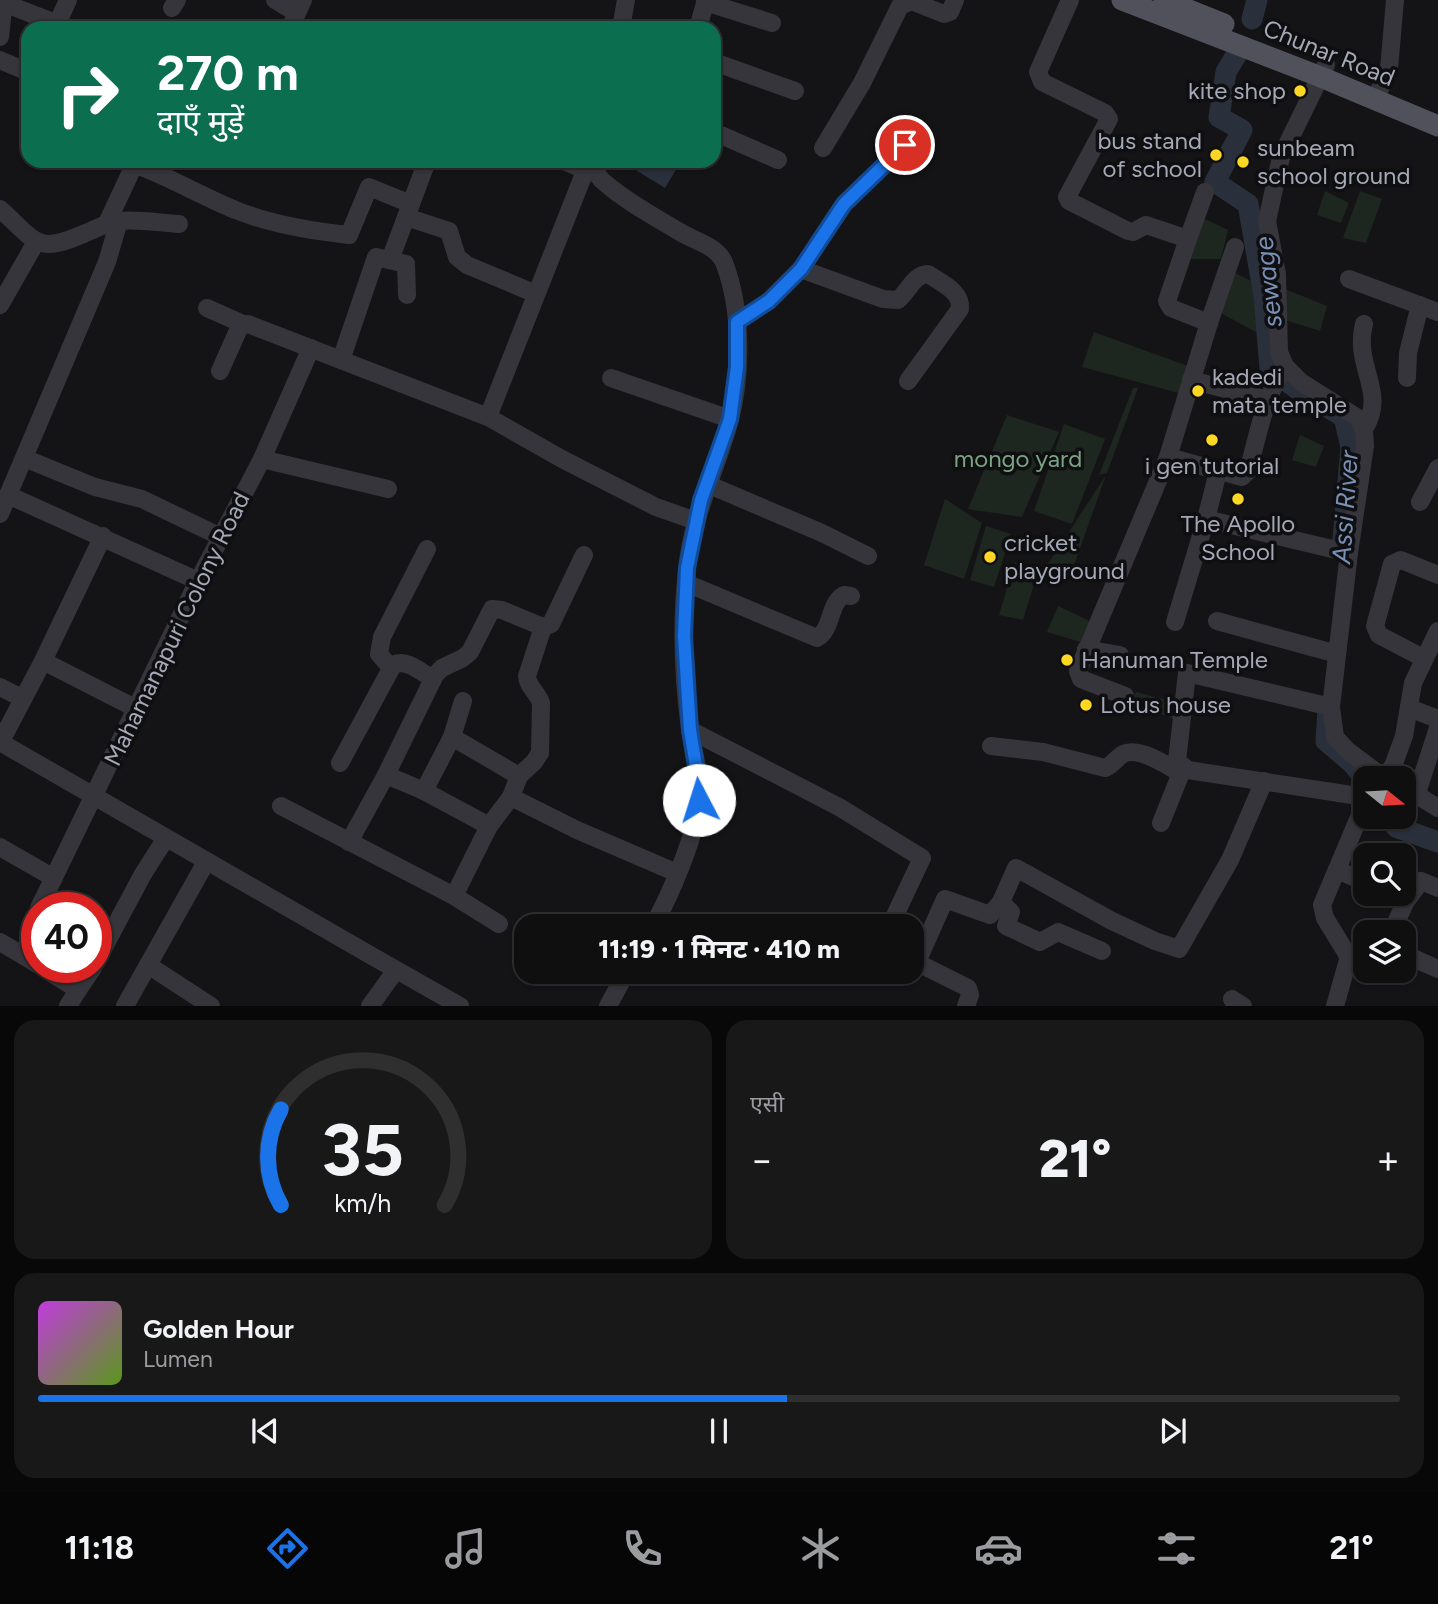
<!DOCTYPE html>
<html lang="hi">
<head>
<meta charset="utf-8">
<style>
  :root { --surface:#0f0f10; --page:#181819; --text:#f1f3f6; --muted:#9b9c9f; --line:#2f2f30; --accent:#1a73e8 }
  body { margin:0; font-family:Figtree,"Noto Sans Devanagari",sans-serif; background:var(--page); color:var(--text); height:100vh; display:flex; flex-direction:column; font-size:26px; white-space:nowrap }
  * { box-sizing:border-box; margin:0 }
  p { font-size:23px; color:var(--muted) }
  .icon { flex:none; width:38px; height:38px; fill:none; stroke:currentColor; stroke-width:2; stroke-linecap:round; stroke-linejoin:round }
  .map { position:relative; height:1006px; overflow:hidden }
  .drawer { display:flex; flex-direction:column; gap:14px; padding:14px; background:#080809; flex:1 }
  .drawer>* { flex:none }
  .banner { position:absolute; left:21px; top:21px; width:700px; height:147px; border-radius:21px; box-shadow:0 2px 5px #0004,0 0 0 2px var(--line); background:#0b6e4f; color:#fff; overflow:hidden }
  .needle { width:46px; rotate:108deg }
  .fabs { position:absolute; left:1353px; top:766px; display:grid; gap:14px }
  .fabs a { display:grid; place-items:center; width:63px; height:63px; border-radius:14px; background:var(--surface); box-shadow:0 2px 5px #0004,0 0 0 2px var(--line); font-size:35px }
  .speed { position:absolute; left:21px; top:892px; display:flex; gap:14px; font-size:35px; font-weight:700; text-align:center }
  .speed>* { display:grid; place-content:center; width:91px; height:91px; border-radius:50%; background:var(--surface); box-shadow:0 2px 5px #0004,0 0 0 2px var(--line); line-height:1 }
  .speed .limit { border:10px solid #d22; background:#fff; color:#111 }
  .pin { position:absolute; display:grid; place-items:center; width:60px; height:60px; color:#fff; margin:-30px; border:4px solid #fff; border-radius:50%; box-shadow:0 2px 7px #0007 }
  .me { position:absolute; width:77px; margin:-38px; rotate:355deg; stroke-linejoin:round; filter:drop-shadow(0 0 5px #0008) }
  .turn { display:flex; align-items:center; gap:24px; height:147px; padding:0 21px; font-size:32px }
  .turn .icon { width:91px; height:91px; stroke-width:2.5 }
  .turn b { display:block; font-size:49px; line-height:60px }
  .big { font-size:52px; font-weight:800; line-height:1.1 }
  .drawer .card { flex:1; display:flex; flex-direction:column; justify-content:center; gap:10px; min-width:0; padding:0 24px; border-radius:21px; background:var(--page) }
  .drawer .dial { align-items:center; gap:0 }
  .dial svg { height:182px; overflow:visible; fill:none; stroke:var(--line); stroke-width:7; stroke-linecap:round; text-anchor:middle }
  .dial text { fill:var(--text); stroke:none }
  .song { display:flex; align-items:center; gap:21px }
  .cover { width:84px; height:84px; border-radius:10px; background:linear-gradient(135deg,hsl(290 70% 55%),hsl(90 70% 35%)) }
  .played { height:7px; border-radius:4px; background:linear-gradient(90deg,var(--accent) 55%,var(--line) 55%) }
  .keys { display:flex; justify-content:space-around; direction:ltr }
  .heat { display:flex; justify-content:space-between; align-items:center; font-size:38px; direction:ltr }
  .drawer .tiles { flex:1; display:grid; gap:14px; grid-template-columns:1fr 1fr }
  .card:last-child { grid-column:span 2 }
  .trip { position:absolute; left:514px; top:914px; width:410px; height:70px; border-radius:21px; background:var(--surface); box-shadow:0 2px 5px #0004,0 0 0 2px var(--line); font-weight:800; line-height:70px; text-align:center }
  .tabs { display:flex; height:112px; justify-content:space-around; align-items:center; background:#060606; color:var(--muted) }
  .tabs .icon { width:49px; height:49px }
  .tabs .on { color:var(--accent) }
  .tabs b { font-size:32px; color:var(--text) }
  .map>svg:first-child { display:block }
  .green { fill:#1e2620 }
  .water { fill:#29303b }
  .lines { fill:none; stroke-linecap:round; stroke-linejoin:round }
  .stream { stroke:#29303b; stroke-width:3.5 }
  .river { stroke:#29303b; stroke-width:21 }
  .minor { stroke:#35353b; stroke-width:18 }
  .major { stroke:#50515a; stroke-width:21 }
  .route-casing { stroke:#114b97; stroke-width:18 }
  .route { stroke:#1a73e8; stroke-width:12 }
  .poi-dot { fill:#fed624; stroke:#0f0f11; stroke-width:2.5 }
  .labels { text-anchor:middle; stroke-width:7; stroke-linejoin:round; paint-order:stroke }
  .street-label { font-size:24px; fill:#a5a8b7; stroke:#0f0f11 }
  .poi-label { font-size:24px; fill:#a5a8b7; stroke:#0f0f11; text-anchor:start }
  .park-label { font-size:24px; fill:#7aa483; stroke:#0f0f11 }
  .water-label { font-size:26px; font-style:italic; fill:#7990b5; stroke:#0f0f11 }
</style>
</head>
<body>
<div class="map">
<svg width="1438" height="1006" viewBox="0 0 1438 1006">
  <rect width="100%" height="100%" fill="#141416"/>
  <!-- green -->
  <g class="green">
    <polygon points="1325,191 1349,203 1341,223 1317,215"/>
    <polygon points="1360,191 1382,199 1366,243 1343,238"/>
    <polygon points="1199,216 1228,230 1221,259 1183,259"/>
    <polygon points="1231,271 1255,283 1263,336 1219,312"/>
    <polygon points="1285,289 1327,306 1320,331 1285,320"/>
    <polygon points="1094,332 1188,366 1179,393 1082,367"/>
    <polygon points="1133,388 1138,388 1107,473 1099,475"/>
    <polygon points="1007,415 1059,432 1022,517 968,509"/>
    <polygon points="1064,424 1105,439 1072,524 1034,511"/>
    <polygon points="1300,435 1324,446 1316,467 1292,460"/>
    <polygon points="1106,475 1073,568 1048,564"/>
    <polygon points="945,499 982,523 964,579 924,565"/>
    <polygon points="986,526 1011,534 994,587 970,580"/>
    <polygon points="1015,562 1039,568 1023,620 999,615"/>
    <polygon points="1058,606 1092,622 1084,643 1047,632"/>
    <polygon points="1136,692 1178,703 1176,720 1131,702"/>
  </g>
  <!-- water -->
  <polygon class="water" points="621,161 681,161 665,188"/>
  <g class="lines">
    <!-- stream -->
    <polyline class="stream" points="1265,258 1269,295"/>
    <!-- river -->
    <g class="river">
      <polyline points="1252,19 1257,0"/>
      <polyline points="1238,52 1226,72 1219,117 1242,130 1215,182 1248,204 1264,296 1270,369 1300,391 1344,417 1351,447 1342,551"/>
      <polyline points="1328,709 1326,741 1352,763 1365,779"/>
      <polyline points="1388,817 1396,827 1438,842"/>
    </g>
    <!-- minor -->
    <g class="minor">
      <polyline points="275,0 297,13"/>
      <polyline points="1070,0 1038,72 1042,82 1105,113 1109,119 1067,197 1069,201 1128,231 1133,232 1146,225 1188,239 1167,301 1171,308 1209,323 1168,457 1078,671 1081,679 1125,696"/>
      <polyline points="705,2 772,23"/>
      <polyline points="4,3 68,28"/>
      <polyline points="172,8 177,0"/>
      <polyline points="57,24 68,0"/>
      <polyline points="290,28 303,0"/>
      <polyline points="621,28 626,0"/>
      <polyline points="698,28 706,0"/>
      <polyline points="0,37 4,0"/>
      <polyline points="0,60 28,72"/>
      <polyline points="714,62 795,91"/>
      <polyline points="1326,65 1281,157 1267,221 1277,274 1279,352 1285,366 1301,382 1358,418 1364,429 1365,446 1349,553 1331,707 1335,737 1348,751 1384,778"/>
      <polyline points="1380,89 1389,69 1395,0"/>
      <polyline points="714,132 778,160"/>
      <polyline points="823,148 862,83 900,6 911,1 944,14 950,12 955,0"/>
      <polyline points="564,161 585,170"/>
      <path d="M591,161c3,8 7,17 14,22 22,19 50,34 75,49 16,10 39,14 45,33 17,46 17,111 4,158 -14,50 -37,93 -42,147 -6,52 -4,107 3,159 3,24 12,49 9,73 -3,33 -29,94 -46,124"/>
      <path d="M134,164c36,13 69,33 104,47 36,14 73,20 111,24l20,-48 42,17"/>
      <path d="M0,209c39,35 36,46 88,23 10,-4 20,-10 31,-11 19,-2 41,2 60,3"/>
      <polyline points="406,217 449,231 457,257 467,265 536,294"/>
      <polyline points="107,223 136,161"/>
      <polyline points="1188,239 1205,192"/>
      <polyline points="390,260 427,161"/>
      <path d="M801,269l82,30 15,1c10,-8 16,-26 30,-26 13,9 34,17 32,35l-52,72"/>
      <polyline points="1349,279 1438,312"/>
      <polyline points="0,305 36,242"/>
      <polyline points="207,308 243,324"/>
      <polyline points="737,322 769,301 801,269 844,204 905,145"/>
      <polyline points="1209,323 1235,247"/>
      <path d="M1364,324c-11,43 24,68 0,105"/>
      <polyline points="341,360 376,257 406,264 407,295"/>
      <polyline points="220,371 240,326 248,324 488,417 562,459 656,507 696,521"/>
      <polyline points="611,378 730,419"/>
      <polyline points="1407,378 1408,353 1420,305"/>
      <polyline points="1191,380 1268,400"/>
      <polyline points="488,417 589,161"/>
      <path d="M1168,457l74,20 6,-6c10,-35 16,-74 37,-105"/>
      <polyline points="24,458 95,487 142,499 221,537"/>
      <polyline points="262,459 388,489"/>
      <polyline points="707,484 822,533 868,556"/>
      <polyline points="8,495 198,581"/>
      <polyline points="1420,502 1438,468"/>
      <polyline points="0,514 107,262 119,221"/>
      <polyline points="1206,519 1218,472"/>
      <path d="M686,583l131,55c16,-9 11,-34 27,-43l7,1"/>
      <polyline points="1217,621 1337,654"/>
      <polyline points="1175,622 1206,519 1349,553"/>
      <polyline points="1086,649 1120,655"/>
      <polyline points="1423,658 1379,635 1375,626 1392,564 1401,560 1438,575"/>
      <polyline points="43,661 137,709"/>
      <polyline points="391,668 379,654 382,637 427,549"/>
      <polyline points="0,687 22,698"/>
      <polyline points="1331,707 1187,673 1177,761 1188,770 1365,797"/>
      <polyline points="1409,708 1438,719"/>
      <polyline points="1438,728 1418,790 1420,797 1438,808"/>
      <polyline points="690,730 839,807 922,858 890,926"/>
      <polyline points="452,737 519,776"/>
      <path d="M0,742c153,88 306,177 460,264"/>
      <polyline points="0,743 43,661 103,536"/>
      <path d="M991,746l52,6 62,16c8,-3 11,-10 18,-14 16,-8 44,12 58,19"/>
      <path d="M340,763l53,-98c13,-7 28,7 40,14"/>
      <polyline points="386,775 424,791 489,826"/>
      <polyline points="1383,779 1393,766 1404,736 1413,683 1438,631"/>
      <polyline points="424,791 452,737 463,701"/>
      <polyline points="511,797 577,830 677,873"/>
      <polyline points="281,806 454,896 499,924"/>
      <polyline points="1161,823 1183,768"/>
      <polyline points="349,842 386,775 435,675 442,668 463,658 470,652 492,609 502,610 543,627 551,624 584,555"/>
      <polyline points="0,847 54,878"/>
      <polyline points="1337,870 1365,882"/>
      <polyline points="1391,894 1406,901 1421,881 1438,888"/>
      <path d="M454,896l35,-70 22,-29 8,-21 15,-14 6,-9 1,-50c-3,-10 -14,-17 -14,-27l16,-49"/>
      <polyline points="1001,902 1011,912 1006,926 1040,942 1058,932 1102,951"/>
      <polyline points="39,908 198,581 262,459 311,348"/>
      <polyline points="37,915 24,956 37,964"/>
      <polyline points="1391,933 1406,901"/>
      <polyline points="0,942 24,956"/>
      <polyline points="1404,954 1438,969"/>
      <polyline points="912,960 968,988 970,995 966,1006"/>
      <polyline points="96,962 143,874 166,838"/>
      <polyline points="917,962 945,899 990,915 1001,902 1016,868 1112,921 1155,941 1179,949 1230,860 1264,781"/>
      <polyline points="148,965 211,1006"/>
      <polyline points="43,968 78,990 68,1006"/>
      <polyline points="78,990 93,968"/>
      <polyline points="1232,999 1243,1006"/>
      <polyline points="125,1006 206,862"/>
      <polyline points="370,1006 396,970"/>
      <polyline points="608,1006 627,971"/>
      <polyline points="1335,1006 1348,960 1347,954 1325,918 1322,905 1365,803"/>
    </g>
    <!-- major -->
    <g class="major">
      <polyline points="1122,0 1321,77 1438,126"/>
      <polyline points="1164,0 1224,24"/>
    </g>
  </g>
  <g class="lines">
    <defs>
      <polyline id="route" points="699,800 698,778 690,730 684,636 687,568 701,500 730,419 737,367 737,322 769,301 801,269 844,204 905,145"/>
    </defs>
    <!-- route casing -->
    <use href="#route" class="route-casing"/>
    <!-- route -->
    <use href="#route" class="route"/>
  </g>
  <!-- markers -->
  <g class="poi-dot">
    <circle cx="1300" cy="91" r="7"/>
    <circle cx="1216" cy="155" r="7"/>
    <circle cx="1243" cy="162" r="7"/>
    <circle cx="1198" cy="391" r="7"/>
    <circle cx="1212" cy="440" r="7"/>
    <circle cx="1238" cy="499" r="7"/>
    <circle cx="990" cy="557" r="7"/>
    <circle cx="1067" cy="660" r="7"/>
    <circle cx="1086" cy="705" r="7"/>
  </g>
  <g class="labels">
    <!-- street labels -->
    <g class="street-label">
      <text transform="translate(1329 53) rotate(22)" y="8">Chunar Road</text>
      <text transform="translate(177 629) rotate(-64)" y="8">Mahamanapuri Colony Road</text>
    </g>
    <!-- poi labels -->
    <g class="poi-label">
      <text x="1286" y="99" text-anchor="end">kite shop</text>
      <text x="1202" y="149" text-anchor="end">bus stand<tspan x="1202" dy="28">of school</tspan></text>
      <text x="1257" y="156">sunbeam<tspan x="1257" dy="28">school ground</tspan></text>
      <text x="1212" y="385">kadedi<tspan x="1212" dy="28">mata temple</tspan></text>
      <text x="1212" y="474" text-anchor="middle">i gen tutorial</text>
      <text x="1238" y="532" text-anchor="middle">The Apollo<tspan x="1238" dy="28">School</tspan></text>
      <text x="1004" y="551">cricket<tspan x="1004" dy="28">playground</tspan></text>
      <text x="1081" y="668">Hanuman Temple</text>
      <text x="1100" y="713">Lotus house</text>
    </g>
    <!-- park labels -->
    <g class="park-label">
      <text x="1018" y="467">mongo yard</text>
    </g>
    <!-- water labels -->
    <g class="water-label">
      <text transform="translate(1268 282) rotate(-96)" y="9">sewage</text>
      <text transform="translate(1345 507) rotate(-86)" y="9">Assi River</text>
    </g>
  </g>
</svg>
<div class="fabs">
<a><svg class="needle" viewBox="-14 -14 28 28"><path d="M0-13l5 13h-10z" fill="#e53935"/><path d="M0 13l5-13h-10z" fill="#9b9c9f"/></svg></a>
<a><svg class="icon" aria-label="search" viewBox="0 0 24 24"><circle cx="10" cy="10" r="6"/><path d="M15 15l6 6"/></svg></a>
<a><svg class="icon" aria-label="layers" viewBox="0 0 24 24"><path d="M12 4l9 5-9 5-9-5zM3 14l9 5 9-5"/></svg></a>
</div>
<div class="speed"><div class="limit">40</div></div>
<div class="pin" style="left:905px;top:145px;background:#d93025"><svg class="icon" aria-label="arrive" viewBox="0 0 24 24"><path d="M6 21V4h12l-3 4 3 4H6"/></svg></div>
<svg class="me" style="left:699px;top:800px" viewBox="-20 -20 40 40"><circle r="19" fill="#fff"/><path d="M0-13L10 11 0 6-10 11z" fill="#1a73e8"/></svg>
<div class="trip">11:19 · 1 मिनट · 410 m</div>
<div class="banner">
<div class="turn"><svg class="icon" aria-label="right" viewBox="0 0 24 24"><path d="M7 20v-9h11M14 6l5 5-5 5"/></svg><div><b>270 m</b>दाएँ मुड़ें</div></div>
</div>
</div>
<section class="drawer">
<div class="tiles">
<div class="card dial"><svg viewBox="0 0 100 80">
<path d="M14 69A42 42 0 1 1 86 69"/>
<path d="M14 69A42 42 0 0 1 14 27" stroke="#1a73e8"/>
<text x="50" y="56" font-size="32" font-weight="700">35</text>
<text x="50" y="72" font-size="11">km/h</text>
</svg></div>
<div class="card"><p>एसी</p>
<div class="heat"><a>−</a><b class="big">21°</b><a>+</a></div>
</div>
<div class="card">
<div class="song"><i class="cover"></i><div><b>Golden Hour</b><p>Lumen</p></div></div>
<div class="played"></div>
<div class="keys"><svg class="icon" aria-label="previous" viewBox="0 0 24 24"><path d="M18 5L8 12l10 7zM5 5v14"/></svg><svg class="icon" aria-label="pause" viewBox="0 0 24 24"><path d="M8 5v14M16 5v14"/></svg><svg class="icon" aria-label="next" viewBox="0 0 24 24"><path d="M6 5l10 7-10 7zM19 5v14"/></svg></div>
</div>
</div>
</section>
<nav class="tabs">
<b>11:18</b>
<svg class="icon on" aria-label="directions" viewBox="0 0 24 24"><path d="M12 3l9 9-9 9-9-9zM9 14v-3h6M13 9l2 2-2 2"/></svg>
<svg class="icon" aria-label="music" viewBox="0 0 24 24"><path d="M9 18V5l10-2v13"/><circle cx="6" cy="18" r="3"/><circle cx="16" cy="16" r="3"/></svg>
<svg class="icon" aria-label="phone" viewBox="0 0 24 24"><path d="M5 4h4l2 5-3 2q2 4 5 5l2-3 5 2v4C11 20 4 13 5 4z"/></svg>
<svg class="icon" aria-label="climate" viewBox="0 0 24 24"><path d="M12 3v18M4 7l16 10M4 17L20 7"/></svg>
<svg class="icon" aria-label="car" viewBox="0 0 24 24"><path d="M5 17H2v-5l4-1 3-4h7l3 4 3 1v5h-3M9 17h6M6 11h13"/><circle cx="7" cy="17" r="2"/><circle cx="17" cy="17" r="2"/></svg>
<svg class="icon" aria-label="filters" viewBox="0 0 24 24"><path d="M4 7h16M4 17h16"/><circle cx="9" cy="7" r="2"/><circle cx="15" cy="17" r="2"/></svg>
<b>21°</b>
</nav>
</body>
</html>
